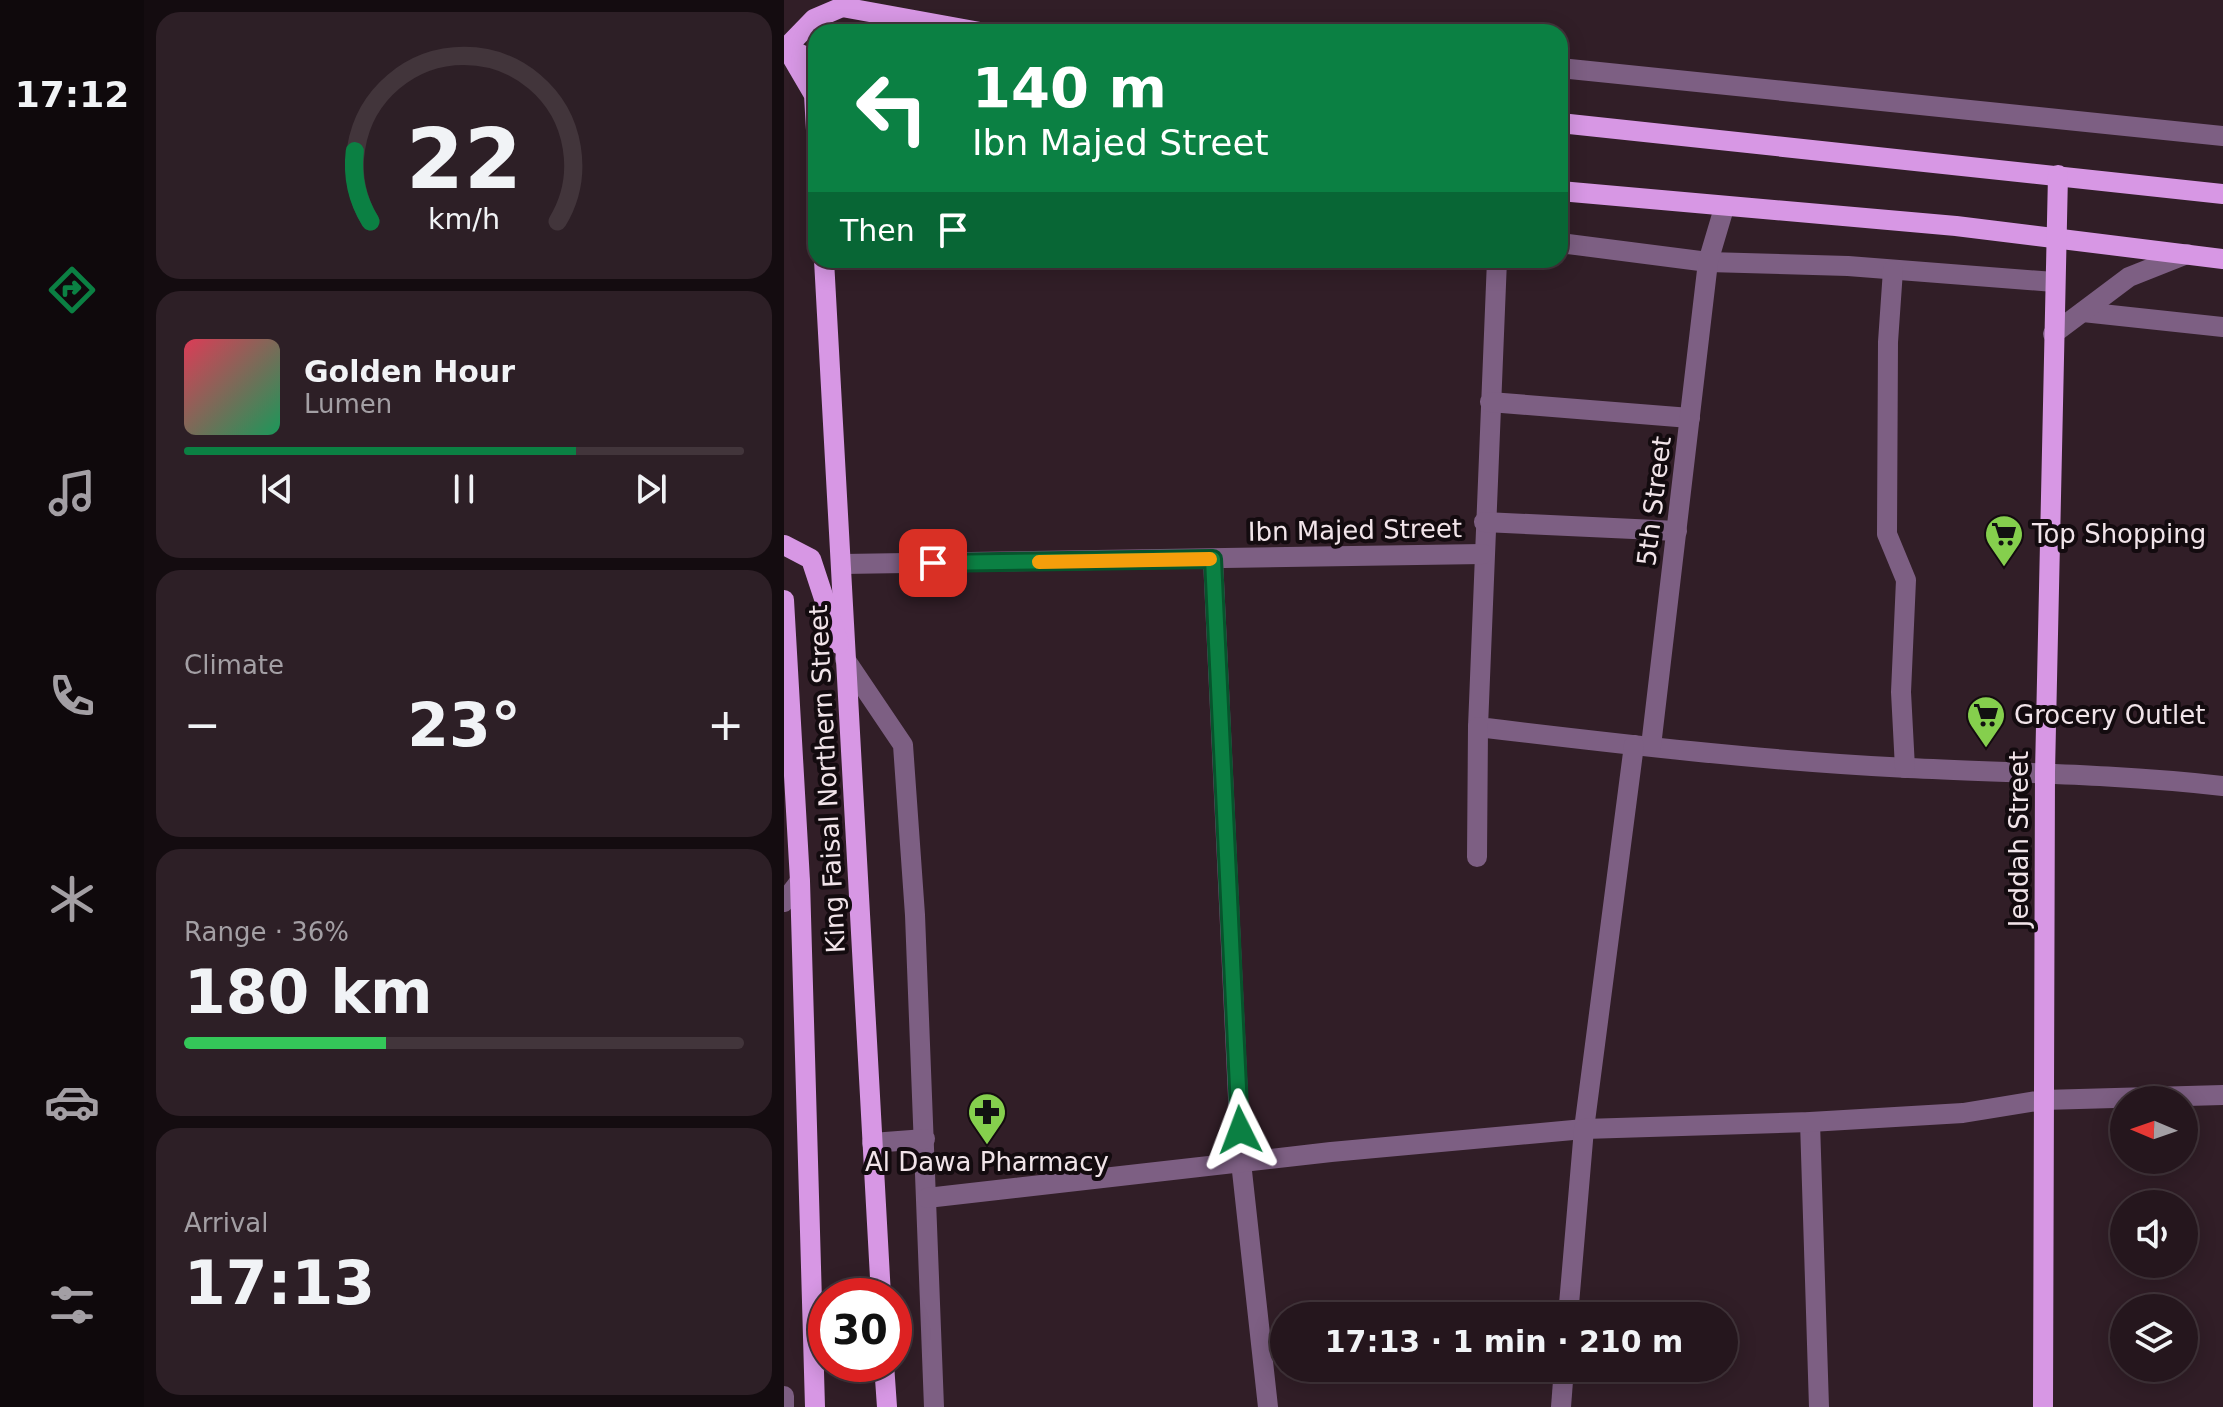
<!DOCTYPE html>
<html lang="en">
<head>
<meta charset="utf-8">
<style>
  :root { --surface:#25161d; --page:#2d1f26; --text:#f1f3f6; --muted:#a39fa4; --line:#42353b; --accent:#0b8043 }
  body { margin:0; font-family:"DejaVu Sans",sans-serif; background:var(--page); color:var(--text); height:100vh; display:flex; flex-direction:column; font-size:30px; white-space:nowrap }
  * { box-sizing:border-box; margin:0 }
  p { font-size:26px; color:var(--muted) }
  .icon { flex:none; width:44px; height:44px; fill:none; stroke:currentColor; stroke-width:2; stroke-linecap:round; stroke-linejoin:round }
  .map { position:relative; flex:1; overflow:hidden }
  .sheet { display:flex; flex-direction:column; gap:12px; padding:12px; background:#140c10; width:640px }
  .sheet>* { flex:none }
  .banner { position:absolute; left:24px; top:24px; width:760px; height:244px; border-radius:24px; box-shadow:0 4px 20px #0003,0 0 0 2px var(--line); background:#0b8043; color:#fff; overflow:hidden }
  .needle { width:52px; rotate:272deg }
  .fabs { position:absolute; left:1326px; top:1086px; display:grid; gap:16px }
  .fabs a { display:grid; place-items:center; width:88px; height:88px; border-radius:50%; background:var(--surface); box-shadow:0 4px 20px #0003,0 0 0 2px var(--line); font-size:40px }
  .speed { position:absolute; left:24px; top:1278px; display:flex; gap:16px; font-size:40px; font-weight:700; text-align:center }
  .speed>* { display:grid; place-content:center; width:104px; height:104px; border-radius:50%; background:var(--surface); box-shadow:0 4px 20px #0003,0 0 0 2px var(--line); line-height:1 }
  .speed .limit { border:12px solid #d22; background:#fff; color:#111 }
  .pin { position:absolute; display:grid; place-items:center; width:68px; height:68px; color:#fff; margin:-34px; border-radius:16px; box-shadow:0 4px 12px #0006 }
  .me { position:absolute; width:88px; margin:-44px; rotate:357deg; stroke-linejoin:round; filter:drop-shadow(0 0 6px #0008) }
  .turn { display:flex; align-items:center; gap:28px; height:168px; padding:0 32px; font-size:36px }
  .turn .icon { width:104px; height:104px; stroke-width:2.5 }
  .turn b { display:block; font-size:56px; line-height:68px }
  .then { display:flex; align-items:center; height:76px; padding:0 32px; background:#0003; gap:16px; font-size:30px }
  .big { font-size:60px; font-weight:800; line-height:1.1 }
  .sheet .tile { flex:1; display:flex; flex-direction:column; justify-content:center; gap:12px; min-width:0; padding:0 28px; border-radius:24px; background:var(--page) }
  .sheet .dial { align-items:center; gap:0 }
  .dial svg { height:208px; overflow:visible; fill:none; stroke:var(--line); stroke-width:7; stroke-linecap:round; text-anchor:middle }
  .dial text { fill:var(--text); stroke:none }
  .song { display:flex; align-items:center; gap:24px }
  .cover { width:96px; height:96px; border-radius:12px; background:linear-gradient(135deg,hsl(350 70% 55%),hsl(150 70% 35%)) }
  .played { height:8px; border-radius:4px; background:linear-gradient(90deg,var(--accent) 70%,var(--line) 70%) }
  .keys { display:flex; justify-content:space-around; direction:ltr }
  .heat { display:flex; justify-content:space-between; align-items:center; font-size:44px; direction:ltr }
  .charge { height:12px; border-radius:6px; background:linear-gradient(90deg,#34c759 36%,var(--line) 0) }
  .trip { position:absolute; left:486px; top:1302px; width:468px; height:80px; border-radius:40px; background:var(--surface); box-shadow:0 4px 20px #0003,0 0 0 2px var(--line); font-weight:800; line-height:80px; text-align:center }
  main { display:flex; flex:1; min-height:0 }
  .dock { display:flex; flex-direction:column; width:144px; justify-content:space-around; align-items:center; background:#0f090c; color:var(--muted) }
  .dock .icon { width:56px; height:56px }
  .dock .selected { color:var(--accent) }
  .dock b { font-size:36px; color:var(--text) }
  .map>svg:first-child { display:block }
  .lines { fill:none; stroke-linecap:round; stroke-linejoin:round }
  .minor { stroke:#7d5f83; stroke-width:20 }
  .major { stroke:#d797e4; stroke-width:20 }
  .route-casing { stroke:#07532c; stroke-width:20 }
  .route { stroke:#0b8043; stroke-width:14 }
  .slow { stroke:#f59e0b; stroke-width:14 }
  .labels { text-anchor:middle; stroke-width:8; stroke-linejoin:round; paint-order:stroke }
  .street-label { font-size:26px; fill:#f1e4e9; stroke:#130b0f }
  .poi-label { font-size:26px; fill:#f1e4e9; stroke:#130b0f; text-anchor:start }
</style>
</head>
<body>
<main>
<nav class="dock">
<b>17:12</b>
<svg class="icon selected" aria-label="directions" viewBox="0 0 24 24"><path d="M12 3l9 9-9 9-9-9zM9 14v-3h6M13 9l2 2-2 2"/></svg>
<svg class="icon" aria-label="music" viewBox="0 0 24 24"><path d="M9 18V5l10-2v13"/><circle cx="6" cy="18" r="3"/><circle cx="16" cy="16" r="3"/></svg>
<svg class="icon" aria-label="phone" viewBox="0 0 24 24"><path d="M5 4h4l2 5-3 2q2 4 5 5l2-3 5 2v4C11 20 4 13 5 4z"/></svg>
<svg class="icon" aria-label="climate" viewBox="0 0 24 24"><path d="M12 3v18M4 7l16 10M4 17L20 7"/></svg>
<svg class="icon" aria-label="car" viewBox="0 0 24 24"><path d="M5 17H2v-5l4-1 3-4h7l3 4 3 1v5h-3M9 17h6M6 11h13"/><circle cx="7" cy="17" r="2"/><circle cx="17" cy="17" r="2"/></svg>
<svg class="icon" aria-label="filters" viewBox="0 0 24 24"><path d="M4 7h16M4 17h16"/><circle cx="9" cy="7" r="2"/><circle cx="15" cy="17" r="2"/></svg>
</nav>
<section class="sheet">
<div class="tile dial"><svg viewBox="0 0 100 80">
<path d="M14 69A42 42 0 1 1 86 69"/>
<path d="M14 69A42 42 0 0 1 8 42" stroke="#0b8043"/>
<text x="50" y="56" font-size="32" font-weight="700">22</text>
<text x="50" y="72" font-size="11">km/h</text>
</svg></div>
<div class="tile">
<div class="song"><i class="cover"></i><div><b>Golden Hour</b><p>Lumen</p></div></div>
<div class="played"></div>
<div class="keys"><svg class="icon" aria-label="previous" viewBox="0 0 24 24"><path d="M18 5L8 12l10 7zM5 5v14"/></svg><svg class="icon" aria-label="pause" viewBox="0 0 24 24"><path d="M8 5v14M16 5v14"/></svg><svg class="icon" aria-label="next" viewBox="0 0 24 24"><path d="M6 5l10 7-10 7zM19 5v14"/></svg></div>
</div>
<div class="tile"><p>Climate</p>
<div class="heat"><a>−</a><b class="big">23°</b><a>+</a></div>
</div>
<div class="tile"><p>Range · 36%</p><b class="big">180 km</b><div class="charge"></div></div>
<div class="tile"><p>Arrival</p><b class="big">17:13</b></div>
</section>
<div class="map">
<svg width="1439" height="1407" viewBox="0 0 1439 1407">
  <rect width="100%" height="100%" fill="#311e27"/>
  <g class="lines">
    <!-- minor -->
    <g class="minor">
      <polyline points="776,68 1439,136"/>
      <polyline points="776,243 924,262 1064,266 1270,282"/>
      <path d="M713,260l-19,467c142,17 286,34 430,41 105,5 210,6 315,18"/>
      <polyline points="1109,270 1104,342 1103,534 1122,580 1117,692 1121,768"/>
      <polyline points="1299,312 1439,327"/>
      <polyline points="1269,334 1345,277 1403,254"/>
      <polyline points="706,402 906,418"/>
      <polyline points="700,522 893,531"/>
      <polyline points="429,559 457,1162 484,1407"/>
      <polyline points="59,564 699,554"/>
      <polyline points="61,659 119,745 131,915 150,1407"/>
      <polyline points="867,746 924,262 940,208"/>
      <polyline points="693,857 694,727"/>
      <polyline points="0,902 16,881"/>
      <polyline points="1026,1122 1035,1407"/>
      <polyline points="88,1143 141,1139"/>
      <polyline points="143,1198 547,1152 800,1129 850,745"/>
      <polyline points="784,1316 800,1129 1026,1122 1179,1113 1259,1100 1439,1095"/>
      <polyline points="0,1396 0,1407"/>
      <polyline points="777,1407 780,1368"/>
    </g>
    <!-- major -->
    <g class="major">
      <polyline points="2,47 30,95 32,130"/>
      <polyline points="2,47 32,62"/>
      <polyline points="0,50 30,19 58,7 196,32"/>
      <polyline points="776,123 1439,194"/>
      <polyline points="776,191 1172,226 1439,259"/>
      <polyline points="40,260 97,1296"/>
      <polyline points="0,545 27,559 55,644"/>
      <polyline points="0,600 16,881 31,1407"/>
      <polyline points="100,1364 103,1407"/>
      <polyline points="1259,1407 1261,772 1274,175"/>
    </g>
  </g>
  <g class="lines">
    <defs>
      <polyline id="route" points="149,563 429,559 456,1130"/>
    </defs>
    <!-- route casing -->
    <use href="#route" class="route-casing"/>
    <!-- route -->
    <use href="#route" class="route"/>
    <!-- slow -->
    <polyline class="slow" points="255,562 426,559"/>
  </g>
  <!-- icons -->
  <defs>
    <symbol id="supermarket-pin" viewBox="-11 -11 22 30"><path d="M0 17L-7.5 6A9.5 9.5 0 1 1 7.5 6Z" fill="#85cf4d" stroke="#130b0f"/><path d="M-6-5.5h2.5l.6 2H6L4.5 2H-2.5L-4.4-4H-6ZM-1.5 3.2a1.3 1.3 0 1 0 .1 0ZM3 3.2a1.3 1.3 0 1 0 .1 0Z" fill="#111"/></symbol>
    <symbol id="pharmacy-pin" viewBox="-11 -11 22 30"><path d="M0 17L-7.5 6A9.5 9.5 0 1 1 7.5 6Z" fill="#85cf4d" stroke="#130b0f"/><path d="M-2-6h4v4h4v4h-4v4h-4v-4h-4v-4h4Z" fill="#111"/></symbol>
  </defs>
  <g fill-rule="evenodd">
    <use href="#supermarket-pin" x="1198" y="512" width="44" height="60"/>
    <use href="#supermarket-pin" x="1180" y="693" width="44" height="60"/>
    <use href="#pharmacy-pin" x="181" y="1090" width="44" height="60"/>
  </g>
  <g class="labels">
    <!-- street labels -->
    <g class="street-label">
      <text transform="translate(870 501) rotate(-83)" y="9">5th Street</text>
      <text transform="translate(571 530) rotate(-1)" y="9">Ibn Majed Street</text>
      <text transform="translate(43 779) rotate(-93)" y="9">King Faisal Northern Street</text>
      <text transform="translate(1235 839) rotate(-90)" y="9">Jeddah Street</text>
    </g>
    <!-- poi labels -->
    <g class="poi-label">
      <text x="1248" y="543">Top Shopping</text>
      <text x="1230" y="724">Grocery Outlet</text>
      <text x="203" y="1171" text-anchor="middle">Al Dawa Pharmacy</text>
    </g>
  </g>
</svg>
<div class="fabs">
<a><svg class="needle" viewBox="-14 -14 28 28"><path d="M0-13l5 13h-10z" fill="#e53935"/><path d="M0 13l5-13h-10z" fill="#a39fa4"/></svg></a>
<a><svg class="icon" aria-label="sound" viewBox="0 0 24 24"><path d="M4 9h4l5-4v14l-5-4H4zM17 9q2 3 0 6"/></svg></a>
<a><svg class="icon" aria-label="layers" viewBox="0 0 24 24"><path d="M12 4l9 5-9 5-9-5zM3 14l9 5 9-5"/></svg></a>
</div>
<div class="speed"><div class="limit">30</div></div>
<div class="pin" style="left:149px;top:563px;background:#d93025"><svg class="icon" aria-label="arrive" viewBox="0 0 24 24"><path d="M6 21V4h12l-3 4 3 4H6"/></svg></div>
<svg class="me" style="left:456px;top:1130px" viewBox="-20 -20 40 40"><path d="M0-17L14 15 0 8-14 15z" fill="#0b8043" stroke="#fff" stroke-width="4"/></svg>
<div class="trip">17:13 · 1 min · 210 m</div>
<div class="banner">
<div class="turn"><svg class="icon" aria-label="left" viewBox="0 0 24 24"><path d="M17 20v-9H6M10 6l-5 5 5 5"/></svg><div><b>140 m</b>Ibn Majed Street</div></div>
<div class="then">Then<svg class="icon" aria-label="arrive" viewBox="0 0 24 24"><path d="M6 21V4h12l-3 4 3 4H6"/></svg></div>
</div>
</div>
</main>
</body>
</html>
